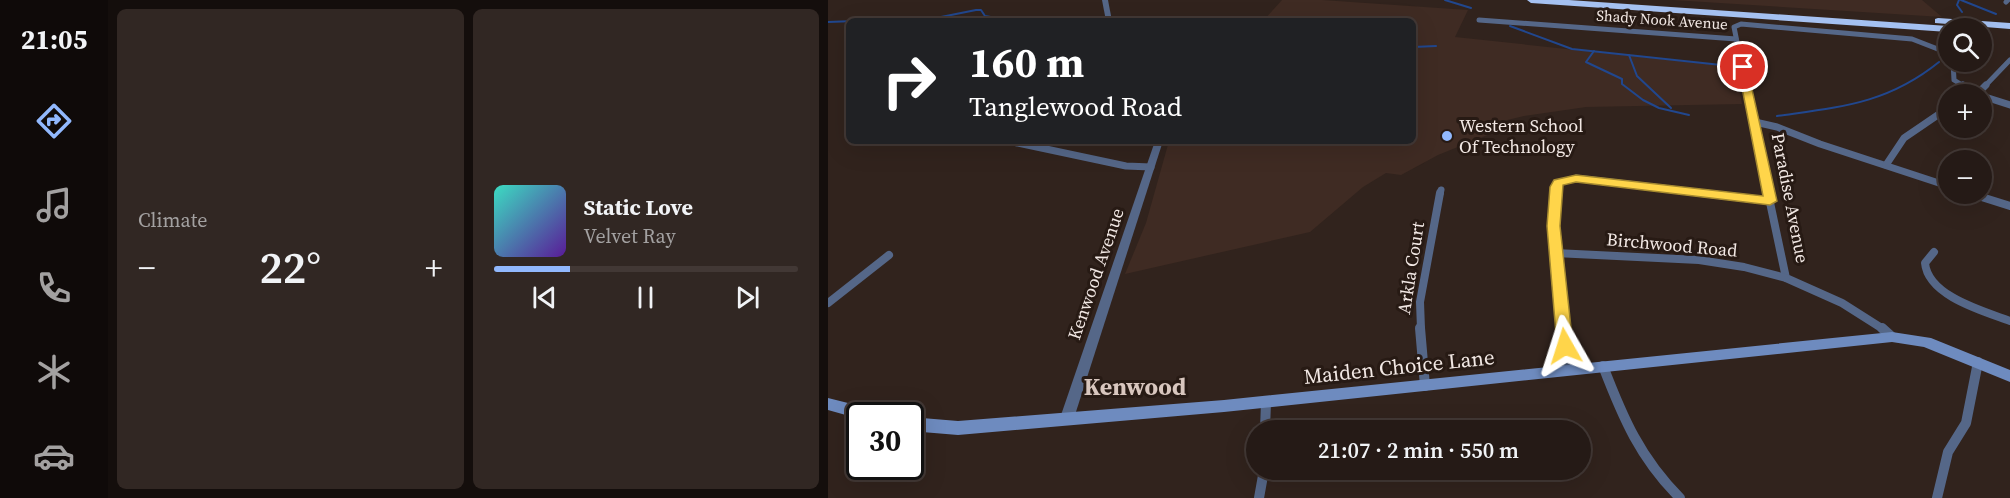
<!DOCTYPE html>
<html lang="en">
<head>
<meta charset="utf-8">
<style>
  :root { --surface:#251a16; --page:#312723; --text:#f1f3f6; --muted:#a3a1a1; --line:#423835; --accent:#91b8fd }
  body { margin:0; font-family:"Source Serif 4",serif; background:var(--page); color:var(--text); height:100vh; display:flex; flex-direction:column; font-size:22px; white-space:nowrap }
  * { box-sizing:border-box; margin:0 }
  p { font-size:20px; color:var(--muted) }
  .icon { flex:none; width:33px; height:33px; fill:none; stroke:currentColor; stroke-width:2; stroke-linecap:round; stroke-linejoin:round }
  .map { position:relative; flex:1; overflow:hidden }
  .sheet { display:flex; flex-direction:column; gap:9px; padding:9px; background:#140e0c; width:720px }
  .sheet>* { flex:none }
  .hud { position:absolute; left:18px; top:18px; width:570px; height:126px; border-radius:9px; box-shadow:0 6px 24px #0002,0 0 0 2px var(--line); background:#202124; color:#fff; overflow:hidden }
  .buttons { position:absolute; left:1110px; top:18px; display:grid; gap:12px }
  .buttons a { display:grid; place-items:center; width:54px; height:54px; border-radius:50%; background:var(--surface); box-shadow:0 6px 24px #0002,0 0 0 2px var(--line); font-size:30px }
  .speed { position:absolute; left:18px; top:402px; display:flex; gap:12px; font-size:30px; font-weight:700; text-align:center }
  .speed>* { display:grid; place-content:center; width:78px; height:78px; border-radius:50%; background:var(--surface); box-shadow:0 6px 24px #0002,0 0 0 2px var(--line); line-height:1 }
  .speed .limit { border:3px solid #111; border-radius:9px; background:#fff; color:#111 }
  .pin { position:absolute; display:grid; place-items:center; width:51px; height:51px; color:#fff; margin:-26px; border:3px solid #fff; border-radius:50%; box-shadow:0 2px 6px #0007 }
  .me { position:absolute; width:66px; margin:-33px; rotate:354deg; stroke-linejoin:round; filter:drop-shadow(0 0 4px #0008) }
  .turn { display:flex; align-items:center; gap:21px; height:126px; padding:0 24px; font-size:27px }
  .turn .icon { width:78px; height:78px; stroke-width:2.5 }
  .turn b { display:block; font-size:42px; line-height:51px }
  .big { font-size:45px; font-weight:600; line-height:1.1 }
  .sheet .tile { flex:1; display:flex; flex-direction:column; justify-content:center; gap:9px; min-width:0; padding:0 21px; border-radius:9px; background:var(--page) }
  .song { display:flex; align-items:center; gap:18px }
  .cover { width:72px; height:72px; border-radius:9px; background:linear-gradient(135deg,hsl(170 70% 55%),hsl(270 70% 35%)) }
  .played { height:6px; border-radius:3px; background:linear-gradient(90deg,var(--accent) 25%,var(--line) 25%) }
  .keys { display:flex; justify-content:space-around; direction:ltr }
  .heat { display:flex; justify-content:space-between; align-items:center; font-size:33px; direction:ltr }
  .sheet .tiles { flex:1; display:grid; gap:9px; grid-template-columns:repeat(2,1fr) }
  .trip { position:absolute; left:418px; top:420px; width:345px; height:60px; border-radius:30px; background:var(--surface); box-shadow:0 6px 24px #0002,0 0 0 2px var(--line); font-weight:600; line-height:60px; text-align:center }
  main { display:flex; flex:1; min-height:0 }
  .menu { display:flex; flex-direction:column; width:108px; justify-content:space-around; align-items:center; background:#0f0a09; color:var(--muted) }
  .menu .icon { width:42px; height:42px }
  .menu .current { color:var(--accent) }
  .menu b { font-size:27px; color:var(--text) }
  .map>svg:first-child { display:block }
  .built { fill:#3f2b23 }
  .lines { fill:none; stroke-linecap:round; stroke-linejoin:round }
  .stream { stroke:#21478e; stroke-width:2 }
  .minor-far3 { stroke:#556788; stroke-width:5 }
  .minor-far2 { stroke:#556788; stroke-width:7 }
  .minor-far1 { stroke:#556788; stroke-width:8 }
  .minor { stroke:#556788; stroke-width:10 }
  .tertiary { fill:#556788; fill-rule:evenodd }
  .secondary { fill:#6e8bbf; fill-rule:evenodd }
  .motorway { fill:#a5c1f1; fill-rule:evenodd }
  .route { fill:#ffd54a; stroke:#a68a30; stroke-width:1.5 }
  .poi-dot { fill:#91b8fd; stroke:#271a14; stroke-width:2 }
  .labels { text-anchor:middle; stroke-width:6; stroke-linejoin:round; paint-order:stroke }
  .far-street-label { font-size:15px; fill:#f2e8e4; stroke:#271a14 }
  .poi-label { font-size:18px; fill:#f2e8e4; stroke:#271a14; text-anchor:start }
  .street-label { font-size:18px; fill:#f2e8e4; stroke:#271a14 }
  .near-street-label { font-size:21px; fill:#f2e8e4; stroke:#271a14 }
  .near-neighbourhood-label { font-size:24px; font-weight:bold; fill:#d8c6be; stroke:#271a14 }
</style>
</head>
<body>
<main>
<nav class="menu">
<b>21:05</b>
<svg class="icon current" aria-label="directions" viewBox="0 0 24 24"><path d="M12 3l9 9-9 9-9-9zM9 14v-3h6M13 9l2 2-2 2"/></svg>
<svg class="icon" aria-label="music" viewBox="0 0 24 24"><path d="M9 18V5l10-2v13"/><circle cx="6" cy="18" r="3"/><circle cx="16" cy="16" r="3"/></svg>
<svg class="icon" aria-label="phone" viewBox="0 0 24 24"><path d="M5 4h4l2 5-3 2q2 4 5 5l2-3 5 2v4C11 20 4 13 5 4z"/></svg>
<svg class="icon" aria-label="climate" viewBox="0 0 24 24"><path d="M12 3v18M4 7l16 10M4 17L20 7"/></svg>
<svg class="icon" aria-label="car" viewBox="0 0 24 24"><path d="M5 17H2v-5l4-1 3-4h7l3 4 3 1v5h-3M9 17h6M6 11h13"/><circle cx="7" cy="17" r="2"/><circle cx="17" cy="17" r="2"/></svg>
</nav>
<section class="sheet">
<div class="tiles">
<div class="tile"><p>Climate</p>
<div class="heat"><a>−</a><b class="big">22°</b><a>+</a></div>
</div>
<div class="tile">
<div class="song"><i class="cover"></i><div><b>Static Love</b><p>Velvet Ray</p></div></div>
<div class="played"></div>
<div class="keys"><svg class="icon" aria-label="previous" viewBox="0 0 24 24"><path d="M18 5L8 12l10 7zM5 5v14"/></svg><svg class="icon" aria-label="pause" viewBox="0 0 24 24"><path d="M8 5v14M16 5v14"/></svg><svg class="icon" aria-label="next" viewBox="0 0 24 24"><path d="M6 5l10 7-10 7zM19 5v14"/></svg></div>
</div>
</div>
</section>
<div class="map">
<svg width="1182" height="498" viewBox="0 0 1182 498">
  <rect width="100%" height="100%" fill="#31231d"/>
  <!-- built -->
  <g class="built">
    <polygon points="454,0 494,0 640,10 627,37 907,67 914,104 758,107 696,116 667,123 644,131 662,134 610,155 573,175 558,173 535,187 482,232 297,274 318,223 341,141 585,141 585,21 435,21"/>
    <polygon points="844,0 1094,0 1114,17"/>
  </g>
  <g class="lines">
    <!-- stream -->
    <g class="stream">
      <polyline points="617,0 643,8"/>
      <polyline points="1131,0 1129,5 1134,12"/>
      <polyline points="1133,0 1168,14"/>
      <polyline points="0,22 108,18 148,10 153,10 157,16 186,21"/>
      <polyline points="682,26 744,49 912,67"/>
      <polyline points="585,47 608,46"/>
      <polyline points="766,51 758,62 794,79 794,84 815,100 831,108 861,115"/>
      <polyline points="801,55 809,76 843,108"/>
      <path d="M949,116c63,-9 110,-12 162,-54"/>
    </g>
    <!-- minor-far3 -->
    <g class="minor-far3">
      <polyline points="1178,2 1180,0"/>
      <polyline points="651,20 908,39"/>
      <polyline points="1125,62 1126,80 1137,87"/>
      <polyline points="918,87 906,27 913,24 1084,39 1120,53"/>
      <polyline points="1156,87 1182,60"/>
    </g>
    <!-- minor-far2 -->
    <g class="minor-far2">
      <polyline points="918,85 941,194"/>
      <polyline points="1135,85 1150,94"/>
      <polyline points="1144,94 1152,91 1158,85"/>
      <polyline points="1154,96 1182,105"/>
      <polyline points="927,122 949,127 992,144 1120,186"/>
      <polyline points="180,141 298,166 323,167"/>
      <polyline points="1058,165 1076,138 1120,108"/>
      <polyline points="612,194 613,190"/>
      <polyline points="727,194 730,183 748,178 886,194"/>
    </g>
    <!-- minor-far1 -->
    <g class="minor-far1">
      <polyline points="728,193 725,226 736,329"/>
      <polyline points="873,193 942,201"/>
      <polyline points="940,193 958,278 1014,303 1055,329"/>
      <polyline points="1144,194 1182,206"/>
      <path d="M1106,252l-9,11c3,33 58,48 85,58"/>
      <polyline points="727,253 871,260 916,267 958,278"/>
      <polyline points="0,303 61,255"/>
      <polyline points="593,329 592,302 612,193"/>
    </g>
    <!-- minor -->
    <g class="minor">
      <polyline points="592,328 597,386"/>
      <polyline points="735,328 740,369"/>
      <polyline points="1054,328 1064,337"/>
      <path d="M775,366c20,52 37,92 77,132"/>
      <polyline points="437,430 438,402"/>
      <polyline points="431,498 436,470"/>
      <polyline points="1109,498 1120,452 1138,423 1150,362"/>
    </g>
    <!-- tertiary -->
    <g class="tertiary">
      <polygon points="274,0 280,0 284,21 278,21"/>
      <polygon points="327,141 335,141 246,418 244,422 239,424 234,422 232,418"/>
    </g>
    <!-- secondary -->
    <g class="secondary">
      <polygon points="1064,332 1103,338 1182,370 1182,382 1096,347 1064,342 396,412 130,435 82,431 82,417 130,421 396,400"/>
      <polygon points="0,398 44,409 49,411 51,416 32,416 32,419 0,410"/>
    </g>
    <!-- motorway -->
    <g class="motorway">
      <polygon points="699,0 741,0 1120,26 1124,28 1120,28 1120,32 703,3"/>
      <polygon points="1110,18 1182,23 1182,29 1107,23 1107,19"/>
    </g>
  </g>
  <!-- route -->
  <polygon class="route" points="915,64 919,67 949,201 942,205 748,182 735,185 732,226 745,346 743,350 737,352 731,350 729,346 719,226 722,187 726,180 748,175 935,196 910,67"/>
  <!-- markers -->
  <circle class="poi-dot" cx="619" cy="136" r="6"/>
  <g class="labels">
    <!-- far-street labels -->
    <g class="far-street-label">
      <text transform="translate(834 20) rotate(4)" y="5">Shady Nook Avenue</text>
    </g>
    <!-- poi labels -->
    <g class="poi-label">
      <text x="631" y="132">Western School<tspan x="631" dy="21">Of Technology</tspan></text>
    </g>
    <!-- street labels -->
    <g class="street-label">
      <text transform="translate(962 198) rotate(79)" y="6">Paradise Avenue</text>
      <text transform="translate(844 245) rotate(5)" y="6">Birchwood Road</text>
      <text transform="translate(583 268) rotate(-81)" y="6">Arkla Court</text>
      <text transform="translate(268 274) rotate(-71)" y="6">Kenwood Avenue</text>
    </g>
    <!-- near-street labels -->
    <g class="near-street-label">
      <text transform="translate(571 367) rotate(-6)" y="7">Maiden Choice Lane</text>
    </g>
    <!-- near-neighbourhood labels -->
    <g class="near-neighbourhood-label">
      <text x="307" y="395">Kenwood</text>
    </g>
  </g>
</svg>
<div class="buttons">
<a><svg class="icon" aria-label="search" viewBox="0 0 24 24"><circle cx="10" cy="10" r="6"/><path d="M15 15l6 6"/></svg></a>
<a>+</a>
<a>−</a>
</div>
<div class="speed"><div class="limit">30</div></div>
<div class="pin" style="left:915px;top:67px;background:#d93025"><svg class="icon" aria-label="arrive" viewBox="0 0 24 24"><path d="M6 21V4h12l-3 4 3 4H6"/></svg></div>
<svg class="me" style="left:737px;top:346px" viewBox="-20 -20 40 40"><path d="M0-17L14 15 0 8-14 15z" fill="#ffd54a" stroke="#fff" stroke-width="4"/></svg>
<div class="trip">21:07 · 2 min · 550 m</div>
<div class="hud">
<div class="turn"><svg class="icon" aria-label="right" viewBox="0 0 24 24"><path d="M7 20v-9h11M14 6l5 5-5 5"/></svg><div><b>160 m</b>Tanglewood Road</div></div>
</div>
</div>
</main>
</body>
</html>
